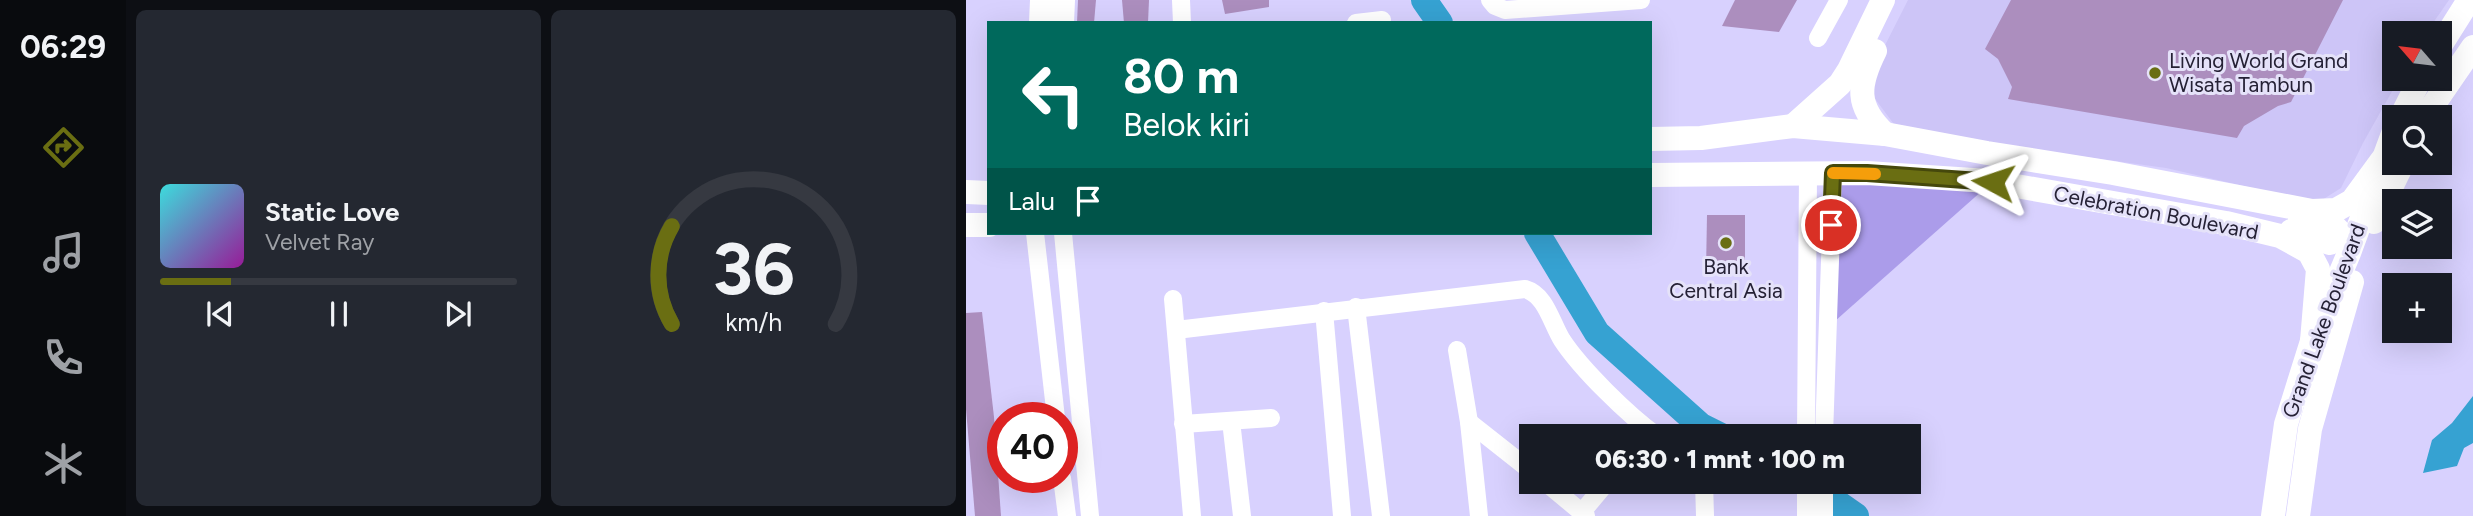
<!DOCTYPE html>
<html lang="id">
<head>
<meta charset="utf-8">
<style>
  :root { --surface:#171b24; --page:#242831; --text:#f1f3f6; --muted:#9ea1a6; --line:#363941; --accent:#6a6e12 }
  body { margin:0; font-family:Figtree,sans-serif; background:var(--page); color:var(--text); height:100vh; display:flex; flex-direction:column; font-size:26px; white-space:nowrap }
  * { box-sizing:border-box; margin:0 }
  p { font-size:23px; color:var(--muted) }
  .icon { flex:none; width:38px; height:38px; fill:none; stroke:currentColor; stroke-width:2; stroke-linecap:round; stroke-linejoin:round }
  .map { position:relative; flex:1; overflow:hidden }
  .details { display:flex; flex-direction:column; gap:10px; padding:10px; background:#0d0f14; width:840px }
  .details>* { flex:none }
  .hud { position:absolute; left:21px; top:21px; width:665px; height:214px; border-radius:0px; box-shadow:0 7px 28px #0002; background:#00695c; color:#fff; overflow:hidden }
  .needle { width:46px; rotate:298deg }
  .tools { position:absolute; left:1416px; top:21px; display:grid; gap:14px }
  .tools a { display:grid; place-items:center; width:70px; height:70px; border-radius:0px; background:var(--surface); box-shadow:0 7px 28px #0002; font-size:35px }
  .speed { position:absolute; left:21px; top:402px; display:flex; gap:14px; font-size:35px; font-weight:700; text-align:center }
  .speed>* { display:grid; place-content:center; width:91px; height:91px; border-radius:50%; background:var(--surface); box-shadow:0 7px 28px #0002; line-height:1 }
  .speed .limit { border:10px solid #d22; background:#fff; color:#111 }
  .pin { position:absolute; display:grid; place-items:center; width:60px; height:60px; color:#fff; margin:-30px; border:4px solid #fff; border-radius:50%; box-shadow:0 2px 7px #0007 }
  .me { position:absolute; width:77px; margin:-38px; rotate:275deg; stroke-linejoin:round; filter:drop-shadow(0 0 5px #0008) }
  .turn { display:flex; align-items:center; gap:24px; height:147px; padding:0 21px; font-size:32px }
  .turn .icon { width:91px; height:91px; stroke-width:2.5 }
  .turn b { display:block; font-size:49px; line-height:60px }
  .then { display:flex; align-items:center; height:66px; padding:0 21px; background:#0003; gap:14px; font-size:26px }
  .details .widget { flex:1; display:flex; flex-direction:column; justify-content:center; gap:10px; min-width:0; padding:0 24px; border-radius:10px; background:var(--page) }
  .details .dial { align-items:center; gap:0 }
  .dial svg { height:182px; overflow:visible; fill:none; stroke:var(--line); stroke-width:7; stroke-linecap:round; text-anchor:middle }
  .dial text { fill:var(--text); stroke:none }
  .song { display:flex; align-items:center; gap:21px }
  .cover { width:84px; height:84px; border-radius:10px; background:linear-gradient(135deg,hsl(180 70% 55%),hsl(300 70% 35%)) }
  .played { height:7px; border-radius:4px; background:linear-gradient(90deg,var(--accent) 20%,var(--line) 20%) }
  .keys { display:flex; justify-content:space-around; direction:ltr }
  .details .tiles { flex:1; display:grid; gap:10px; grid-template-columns:repeat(2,1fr) }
  .trip { position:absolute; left:553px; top:424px; width:402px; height:70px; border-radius:0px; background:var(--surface); box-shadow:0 7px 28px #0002; font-weight:800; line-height:70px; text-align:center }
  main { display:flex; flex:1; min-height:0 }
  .tab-bar { display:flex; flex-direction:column; width:126px; justify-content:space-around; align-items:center; background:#090b0e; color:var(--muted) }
  .tab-bar .icon { width:49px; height:49px }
  .tab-bar .on { color:var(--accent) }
  .tab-bar b { font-size:32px; color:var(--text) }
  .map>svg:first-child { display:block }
  .built { fill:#cdc5f7 }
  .green { fill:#ab9cea }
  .water { fill:#36a2d2 }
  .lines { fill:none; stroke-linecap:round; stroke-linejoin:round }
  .river { stroke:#36a2d2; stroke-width:26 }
  .building { fill:#ac8ebe }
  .street { stroke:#fff; stroke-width:18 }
  .secondary { stroke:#fff; stroke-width:24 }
  .route-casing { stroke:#45480c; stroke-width:18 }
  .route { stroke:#6a6e12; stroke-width:12 }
  .slow { stroke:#f59e0b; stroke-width:12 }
  .poi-dot { fill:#6a6e12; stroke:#e5e2f9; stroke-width:2.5 }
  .labels { text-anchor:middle; stroke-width:6; stroke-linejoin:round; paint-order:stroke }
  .poi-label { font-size:21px; fill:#252135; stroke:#e5e2f9; text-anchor:start }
  .street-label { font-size:21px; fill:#252135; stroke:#e5e2f9 }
</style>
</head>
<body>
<main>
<nav class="tab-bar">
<b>06:29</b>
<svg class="icon on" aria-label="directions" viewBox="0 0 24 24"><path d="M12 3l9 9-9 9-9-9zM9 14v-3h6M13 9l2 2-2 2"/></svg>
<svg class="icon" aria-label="music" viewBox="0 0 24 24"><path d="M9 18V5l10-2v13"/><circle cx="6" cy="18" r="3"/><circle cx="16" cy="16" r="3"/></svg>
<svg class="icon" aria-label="phone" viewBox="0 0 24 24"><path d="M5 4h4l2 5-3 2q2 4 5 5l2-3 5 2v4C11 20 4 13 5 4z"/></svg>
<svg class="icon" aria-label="climate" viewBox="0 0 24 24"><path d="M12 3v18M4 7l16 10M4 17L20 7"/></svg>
</nav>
<section class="details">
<div class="tiles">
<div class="widget">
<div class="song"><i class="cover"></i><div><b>Static Love</b><p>Velvet Ray</p></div></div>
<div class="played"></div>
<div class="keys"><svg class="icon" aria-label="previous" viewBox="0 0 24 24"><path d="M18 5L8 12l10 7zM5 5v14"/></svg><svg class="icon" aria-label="pause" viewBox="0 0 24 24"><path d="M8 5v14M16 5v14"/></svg><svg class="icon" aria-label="next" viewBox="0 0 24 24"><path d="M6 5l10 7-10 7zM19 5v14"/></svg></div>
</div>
<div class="widget dial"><svg viewBox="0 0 100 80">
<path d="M14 69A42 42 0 1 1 86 69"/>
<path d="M14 69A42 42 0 0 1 14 26" stroke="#6a6e12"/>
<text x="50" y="56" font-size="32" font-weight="700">36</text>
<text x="50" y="72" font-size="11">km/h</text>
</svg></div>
</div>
</section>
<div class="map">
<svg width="1507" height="516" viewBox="0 0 1507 516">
  <rect width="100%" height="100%" fill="#d8d1fe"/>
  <!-- built -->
  <polygon class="built" points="942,0 1483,0 1460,33 1428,33 1428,79 1433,79 1397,143 1375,188 1356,200 1338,200 1200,168 933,131 904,92 909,65"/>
  <!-- green -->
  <polygon class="green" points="867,173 1026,182 860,329"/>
  <!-- water -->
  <polygon class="water" points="1507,396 1507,443 1498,448 1491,466 1457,473 1466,440 1486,423"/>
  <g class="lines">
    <!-- river -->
    <g class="river">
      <polyline points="458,0 474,23"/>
      <polyline points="571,233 631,333 735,426 755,436"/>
      <polyline points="840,481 890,516"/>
    </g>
  </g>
  <!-- building -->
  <g class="building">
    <polygon points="112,0 130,0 128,23 111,23"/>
    <polygon points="156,0 183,0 182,23 158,23"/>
    <polygon points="256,0 303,0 303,7 259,14"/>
    <polygon points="769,0 831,0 813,32 756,26"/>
    <polygon points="1045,0 1377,0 1325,102 1312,106 1278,126 1271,138 1042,99 1046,87 1032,59 1019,49"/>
    <polygon points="741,215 779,215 779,271 740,271"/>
    <polygon points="16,312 28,417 35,516 9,516 0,409 0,313"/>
  </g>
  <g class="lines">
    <!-- street -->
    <g class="street">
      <polyline points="215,0 216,23"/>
      <polyline points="524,0 529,6 539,10 675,0"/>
      <polyline points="390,23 416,20"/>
      <polyline points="852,38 873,0"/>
      <polyline points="69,233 90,418"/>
      <polyline points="97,233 124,516"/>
      <polyline points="207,299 226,516"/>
      <polyline points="390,307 415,516"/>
      <polyline points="358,311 376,516"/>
      <path d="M210,330l349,-41c21,6 26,33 37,51 19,29 66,75 95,96"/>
      <polyline points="491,350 503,422 513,516"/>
      <polyline points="265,421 276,516"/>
      <polyline points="503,422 565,471"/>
      <polyline points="217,424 305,418"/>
      <polyline points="840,436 842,174"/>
      <polyline points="858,436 867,173"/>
      <polyline points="96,478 101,516"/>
      <polyline points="578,481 620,516"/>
      <polyline points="738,481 739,516"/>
      <polyline points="840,481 840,516"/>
      <polyline points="616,512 642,481"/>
      <polyline points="858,516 858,481"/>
    </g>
    <!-- secondary -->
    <g class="secondary">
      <polyline points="75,23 76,0"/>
      <polyline points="96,23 97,0"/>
      <polyline points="1474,46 1503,0"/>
      <path d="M909,51c-17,34 -20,55 10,83"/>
      <polyline points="1435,117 1454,79"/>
      <polyline points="1459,117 1507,47"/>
      <polyline points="827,126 874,84 883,70 917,0"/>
      <polyline points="684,139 735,138 827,126 919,134 1021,153 1147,173 1346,211 1370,210 1386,201 1416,160"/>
      <polyline points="684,175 901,173 1022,181 1260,223 1314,236 1343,252 1352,269 1346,341"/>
      <polyline points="0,192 23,193"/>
      <polyline points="1408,222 1437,163"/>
      <polyline points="0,225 23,225"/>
      <polyline points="1325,231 1364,243 1370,238 1371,229 1334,219"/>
      <polyline points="1307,516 1320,424 1346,341 1383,253 1428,131"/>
      <polyline points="1332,516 1344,429 1386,282"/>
    </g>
  </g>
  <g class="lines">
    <defs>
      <polyline id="route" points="865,225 867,173 901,173 1027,182"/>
    </defs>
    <!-- route casing -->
    <use href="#route" class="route-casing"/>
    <!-- route -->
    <use href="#route" class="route"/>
    <!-- slow -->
    <polyline class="slow" points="867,173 909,174"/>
  </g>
  <!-- markers -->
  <g class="poi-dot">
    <circle cx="1189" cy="73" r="7"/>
    <circle cx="760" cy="243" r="7"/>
  </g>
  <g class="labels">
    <!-- poi labels -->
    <g class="poi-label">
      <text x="1203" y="68">Living World Grand<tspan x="1203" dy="24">Wisata Tambun</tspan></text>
      <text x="760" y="274" text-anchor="middle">Bank<tspan x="760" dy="24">Central Asia</tspan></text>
    </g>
    <!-- street labels -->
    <g class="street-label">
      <text transform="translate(1190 213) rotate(11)" y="7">Celebration Boulevard</text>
      <text transform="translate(1358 321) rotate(-70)" y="7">Grand Lake Boulevard</text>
    </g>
  </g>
</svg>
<div class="tools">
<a><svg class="needle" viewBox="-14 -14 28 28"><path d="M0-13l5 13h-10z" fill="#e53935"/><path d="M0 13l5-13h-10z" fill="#9ea1a6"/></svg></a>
<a><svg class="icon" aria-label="search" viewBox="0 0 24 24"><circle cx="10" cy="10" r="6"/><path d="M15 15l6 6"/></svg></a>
<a><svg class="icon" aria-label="layers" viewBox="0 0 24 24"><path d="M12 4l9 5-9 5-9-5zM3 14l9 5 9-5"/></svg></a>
<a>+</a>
</div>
<div class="speed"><div class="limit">40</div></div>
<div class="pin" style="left:865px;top:225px;background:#d93025"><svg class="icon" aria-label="arrive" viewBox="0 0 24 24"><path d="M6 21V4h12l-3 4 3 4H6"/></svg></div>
<svg class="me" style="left:1027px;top:182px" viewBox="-20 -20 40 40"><path d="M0-17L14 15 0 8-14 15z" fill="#6a6e12" stroke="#fff" stroke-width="4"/></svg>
<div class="trip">06:30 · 1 mnt · 100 m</div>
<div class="hud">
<div class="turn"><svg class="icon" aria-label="left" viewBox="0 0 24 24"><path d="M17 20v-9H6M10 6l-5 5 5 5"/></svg><div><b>80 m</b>Belok kiri</div></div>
<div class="then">Lalu<svg class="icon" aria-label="arrive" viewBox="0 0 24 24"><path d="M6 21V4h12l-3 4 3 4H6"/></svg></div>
</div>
</div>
</main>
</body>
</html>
